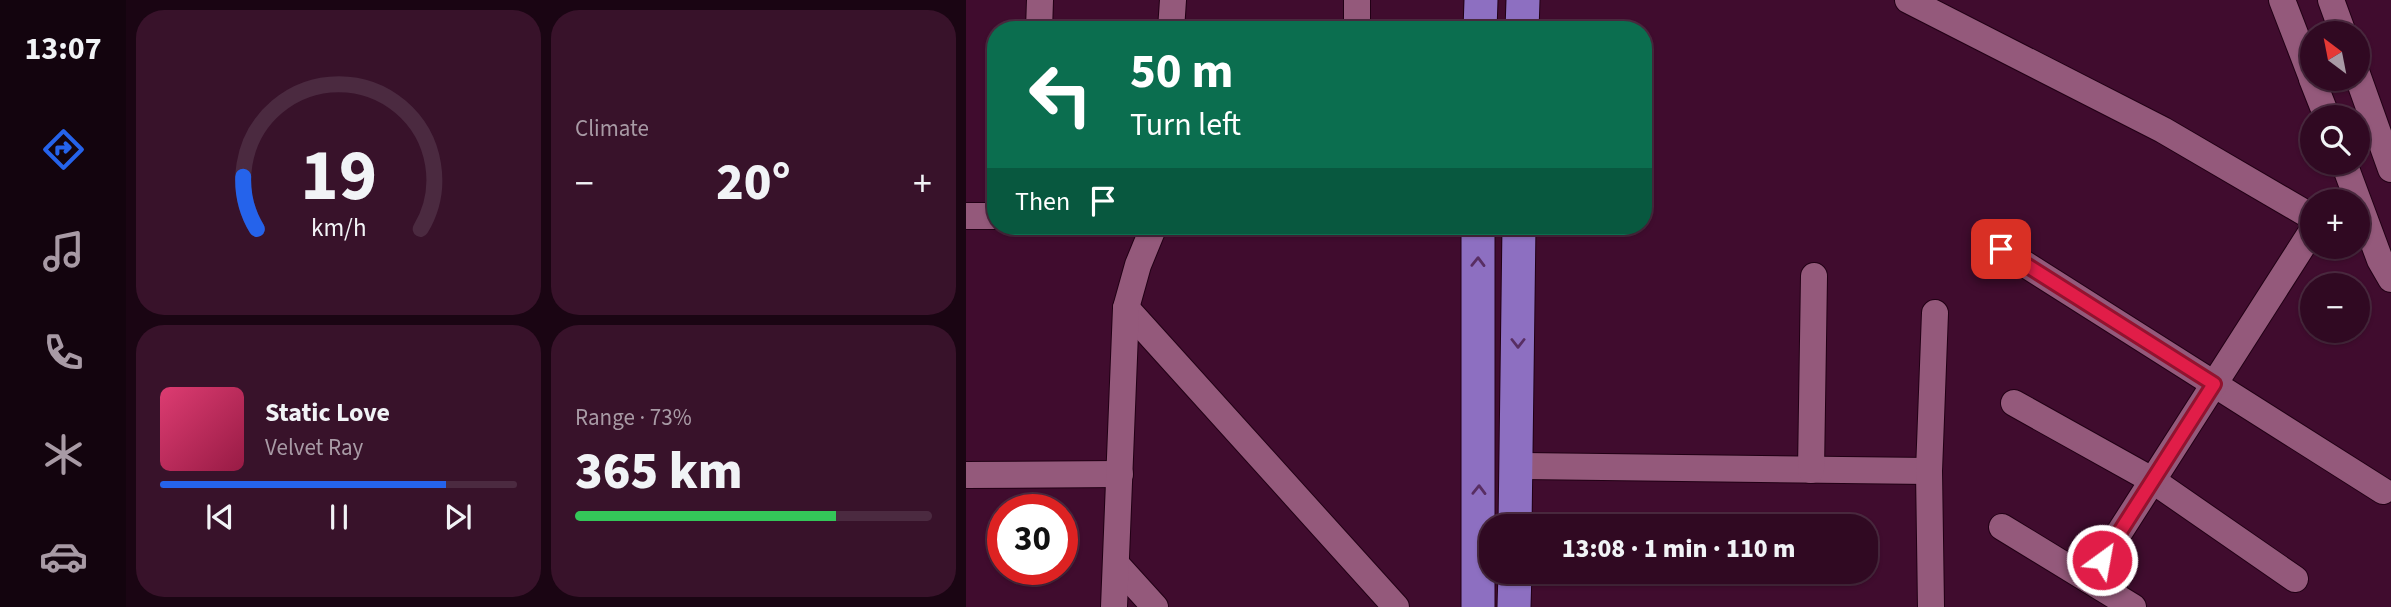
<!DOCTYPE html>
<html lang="en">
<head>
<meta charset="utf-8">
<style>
  :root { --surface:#300922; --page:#38122a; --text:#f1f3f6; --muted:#a89aa5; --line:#4b2a40; --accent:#2563eb }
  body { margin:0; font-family:"Source Sans 3",sans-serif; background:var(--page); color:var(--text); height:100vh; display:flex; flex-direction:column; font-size:26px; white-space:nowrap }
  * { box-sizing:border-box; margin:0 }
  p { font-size:23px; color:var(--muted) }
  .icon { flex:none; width:38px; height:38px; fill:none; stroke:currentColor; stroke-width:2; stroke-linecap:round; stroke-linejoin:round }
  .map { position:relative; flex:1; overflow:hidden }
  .side { display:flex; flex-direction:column; gap:10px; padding:10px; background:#1a0513; width:840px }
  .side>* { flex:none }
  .top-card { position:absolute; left:21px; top:21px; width:665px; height:214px; border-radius:28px; box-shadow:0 2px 5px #0004,0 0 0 2px var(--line); background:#0b6e4f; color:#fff; overflow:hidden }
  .needle { width:46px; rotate:328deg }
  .buttons { position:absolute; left:1334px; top:21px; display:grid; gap:14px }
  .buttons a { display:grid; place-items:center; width:70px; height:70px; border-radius:50%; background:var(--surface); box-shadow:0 2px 5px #0004,0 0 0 2px var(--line); font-size:35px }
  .speed { position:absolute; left:21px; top:494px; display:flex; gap:14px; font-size:35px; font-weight:700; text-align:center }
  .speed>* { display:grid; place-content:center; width:91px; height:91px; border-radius:50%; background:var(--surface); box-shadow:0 2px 5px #0004,0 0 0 2px var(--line); line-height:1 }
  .speed .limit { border:10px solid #d22; background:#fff; color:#111 }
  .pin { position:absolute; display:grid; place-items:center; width:60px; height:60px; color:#fff; margin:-30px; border-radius:14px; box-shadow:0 4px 10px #0006 }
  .me { position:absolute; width:77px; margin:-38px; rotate:32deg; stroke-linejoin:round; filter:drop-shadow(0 0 5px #0008) }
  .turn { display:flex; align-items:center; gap:24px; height:147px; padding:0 28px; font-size:32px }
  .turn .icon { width:91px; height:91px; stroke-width:2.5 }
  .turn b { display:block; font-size:49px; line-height:60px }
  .then { display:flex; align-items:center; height:66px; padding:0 28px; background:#0003; gap:14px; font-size:26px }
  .big { font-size:52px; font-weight:800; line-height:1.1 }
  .side .card { flex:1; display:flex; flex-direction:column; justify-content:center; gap:10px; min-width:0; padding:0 24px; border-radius:28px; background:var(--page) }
  .side .dial { align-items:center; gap:0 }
  .dial svg { height:182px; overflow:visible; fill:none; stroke:var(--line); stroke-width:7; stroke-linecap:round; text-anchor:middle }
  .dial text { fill:var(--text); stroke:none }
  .song { display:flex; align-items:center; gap:21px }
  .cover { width:84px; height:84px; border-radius:10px; background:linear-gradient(135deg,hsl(340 70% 55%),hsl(340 70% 35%)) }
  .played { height:7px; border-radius:4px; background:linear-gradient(90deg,var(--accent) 80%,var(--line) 80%) }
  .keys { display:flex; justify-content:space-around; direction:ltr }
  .heat { display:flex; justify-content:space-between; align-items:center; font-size:38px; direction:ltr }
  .charge { height:10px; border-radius:5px; background:linear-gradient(90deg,#34c759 73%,var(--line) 0) }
  .side .tiles { flex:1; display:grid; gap:10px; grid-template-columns:repeat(2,1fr) }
  .trip { position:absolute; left:513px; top:514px; width:399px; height:70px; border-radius:28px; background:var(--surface); box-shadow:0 2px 5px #0004,0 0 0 2px var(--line); font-weight:800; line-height:70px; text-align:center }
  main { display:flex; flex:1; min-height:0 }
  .menu { display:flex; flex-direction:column; width:126px; justify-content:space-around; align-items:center; background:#13040e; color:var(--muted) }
  .menu .icon { width:49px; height:49px }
  .menu .current { color:var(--accent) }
  .menu b { font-size:32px; color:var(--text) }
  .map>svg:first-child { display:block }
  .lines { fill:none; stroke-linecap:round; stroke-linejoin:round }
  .minor-casing { stroke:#210015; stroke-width:28 }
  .major-casing { stroke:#210015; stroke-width:35 }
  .minor { stroke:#94597b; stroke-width:26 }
  .major { stroke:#8d6fc1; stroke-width:33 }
  .oneway { stroke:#582e63 }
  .route-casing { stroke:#92132f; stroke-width:18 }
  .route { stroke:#e11d48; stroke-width:12 }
</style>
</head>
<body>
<main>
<nav class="menu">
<b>13:07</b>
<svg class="icon current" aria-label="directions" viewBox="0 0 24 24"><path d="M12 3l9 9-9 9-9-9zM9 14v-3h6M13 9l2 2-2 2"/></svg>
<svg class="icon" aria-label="music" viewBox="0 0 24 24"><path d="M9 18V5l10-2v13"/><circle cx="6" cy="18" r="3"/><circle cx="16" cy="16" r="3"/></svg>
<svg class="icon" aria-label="phone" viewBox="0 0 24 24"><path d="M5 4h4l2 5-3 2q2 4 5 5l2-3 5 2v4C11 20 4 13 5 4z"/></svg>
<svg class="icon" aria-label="climate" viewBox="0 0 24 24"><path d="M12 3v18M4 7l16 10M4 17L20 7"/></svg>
<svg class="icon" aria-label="car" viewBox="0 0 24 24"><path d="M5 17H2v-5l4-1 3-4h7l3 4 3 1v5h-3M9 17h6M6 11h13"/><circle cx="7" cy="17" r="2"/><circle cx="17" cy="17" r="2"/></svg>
</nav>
<section class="side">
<div class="tiles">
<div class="card dial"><svg viewBox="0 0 100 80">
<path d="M14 69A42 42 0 1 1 86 69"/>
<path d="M14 69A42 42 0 0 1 8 46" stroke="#2563eb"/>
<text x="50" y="56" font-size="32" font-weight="700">19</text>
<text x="50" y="72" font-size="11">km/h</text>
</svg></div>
<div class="card"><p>Climate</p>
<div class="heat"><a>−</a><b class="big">20°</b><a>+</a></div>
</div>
<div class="card">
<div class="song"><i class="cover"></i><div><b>Static Love</b><p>Velvet Ray</p></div></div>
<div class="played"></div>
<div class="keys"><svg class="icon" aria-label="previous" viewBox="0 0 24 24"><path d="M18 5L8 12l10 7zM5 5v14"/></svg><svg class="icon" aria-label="pause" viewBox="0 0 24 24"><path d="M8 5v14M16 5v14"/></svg><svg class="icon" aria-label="next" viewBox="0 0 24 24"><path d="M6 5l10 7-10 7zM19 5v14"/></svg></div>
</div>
<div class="card"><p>Range · 73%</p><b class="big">365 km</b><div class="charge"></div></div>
</div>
</section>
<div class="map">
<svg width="1425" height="607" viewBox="0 0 1425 607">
  <rect width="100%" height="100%" fill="#400c2e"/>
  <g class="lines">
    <defs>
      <g id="minor">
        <polyline points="391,0 391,30"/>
        <polyline points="942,0 1197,130 1346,217"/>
        <polyline points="1316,0 1346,78"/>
        <polyline points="1365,0 1377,33"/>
        <polyline points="73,30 74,0"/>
        <polyline points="205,30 207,0"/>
        <polyline points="1391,74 1425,169"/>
        <polyline points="1346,79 1361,117"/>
        <polyline points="1378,163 1414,260 1425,279"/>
        <polyline points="0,216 30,216"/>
        <polyline points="1035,249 1417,491"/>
        <polyline points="160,308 430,607"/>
        <polyline points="1048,403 1186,480 1329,579"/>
        <polyline points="550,466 963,471"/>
        <polyline points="845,470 848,276"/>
        <polyline points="0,475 154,474"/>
        <polyline points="1036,527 1167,607"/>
        <polyline points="150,564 189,607"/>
        <polyline points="1123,580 1346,231"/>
        <polyline points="148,607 160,308 172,265 188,226"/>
        <polyline points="965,607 963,471 969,313"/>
      </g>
      <g id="major">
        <polyline points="514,30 515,0"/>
        <polyline points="556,30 557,0"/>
        <polyline points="549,527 553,226"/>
        <polyline points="512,607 512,226"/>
        <polyline points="548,607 549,572"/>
      </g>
    </defs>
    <!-- minor casing -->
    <use href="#minor" class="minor-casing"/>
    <!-- major casing -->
    <use href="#major" class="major-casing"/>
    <!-- minor -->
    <use href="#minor" class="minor"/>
    <!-- major -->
    <use href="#major" class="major"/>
  </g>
  <!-- one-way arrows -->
  <defs><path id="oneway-chevron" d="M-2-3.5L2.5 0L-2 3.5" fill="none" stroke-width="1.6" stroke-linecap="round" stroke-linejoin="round" transform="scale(1.75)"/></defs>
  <g class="oneway">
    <use href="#oneway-chevron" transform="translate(512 262) rotate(-89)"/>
    <use href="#oneway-chevron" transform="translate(552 343) rotate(90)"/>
    <use href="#oneway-chevron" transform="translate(513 490) rotate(-89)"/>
  </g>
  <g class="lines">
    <defs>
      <polyline id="route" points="1035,249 1248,384 1136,560"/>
    </defs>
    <!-- route casing -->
    <use href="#route" class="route-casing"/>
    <!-- route -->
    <use href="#route" class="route"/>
  </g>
</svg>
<div class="buttons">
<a><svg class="needle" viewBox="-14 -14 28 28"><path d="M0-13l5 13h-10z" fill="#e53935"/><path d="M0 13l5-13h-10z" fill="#a89aa5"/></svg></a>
<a><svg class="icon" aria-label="search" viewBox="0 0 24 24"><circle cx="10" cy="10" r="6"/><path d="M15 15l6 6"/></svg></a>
<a>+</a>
<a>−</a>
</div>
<div class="speed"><div class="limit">30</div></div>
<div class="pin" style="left:1035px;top:249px;background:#d93025"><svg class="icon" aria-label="arrive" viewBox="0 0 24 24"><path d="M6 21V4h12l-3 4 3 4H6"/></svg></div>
<svg class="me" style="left:1136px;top:560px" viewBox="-20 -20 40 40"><circle r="17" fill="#e11d48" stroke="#fff" stroke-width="3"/><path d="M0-11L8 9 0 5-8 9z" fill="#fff"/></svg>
<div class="trip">13:08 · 1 min · 110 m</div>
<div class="top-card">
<div class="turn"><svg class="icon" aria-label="left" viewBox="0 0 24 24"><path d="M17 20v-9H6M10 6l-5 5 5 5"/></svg><div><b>50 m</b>Turn left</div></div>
<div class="then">Then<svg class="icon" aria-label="arrive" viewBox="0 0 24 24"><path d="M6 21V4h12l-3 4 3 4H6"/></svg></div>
</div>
</div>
</main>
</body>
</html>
